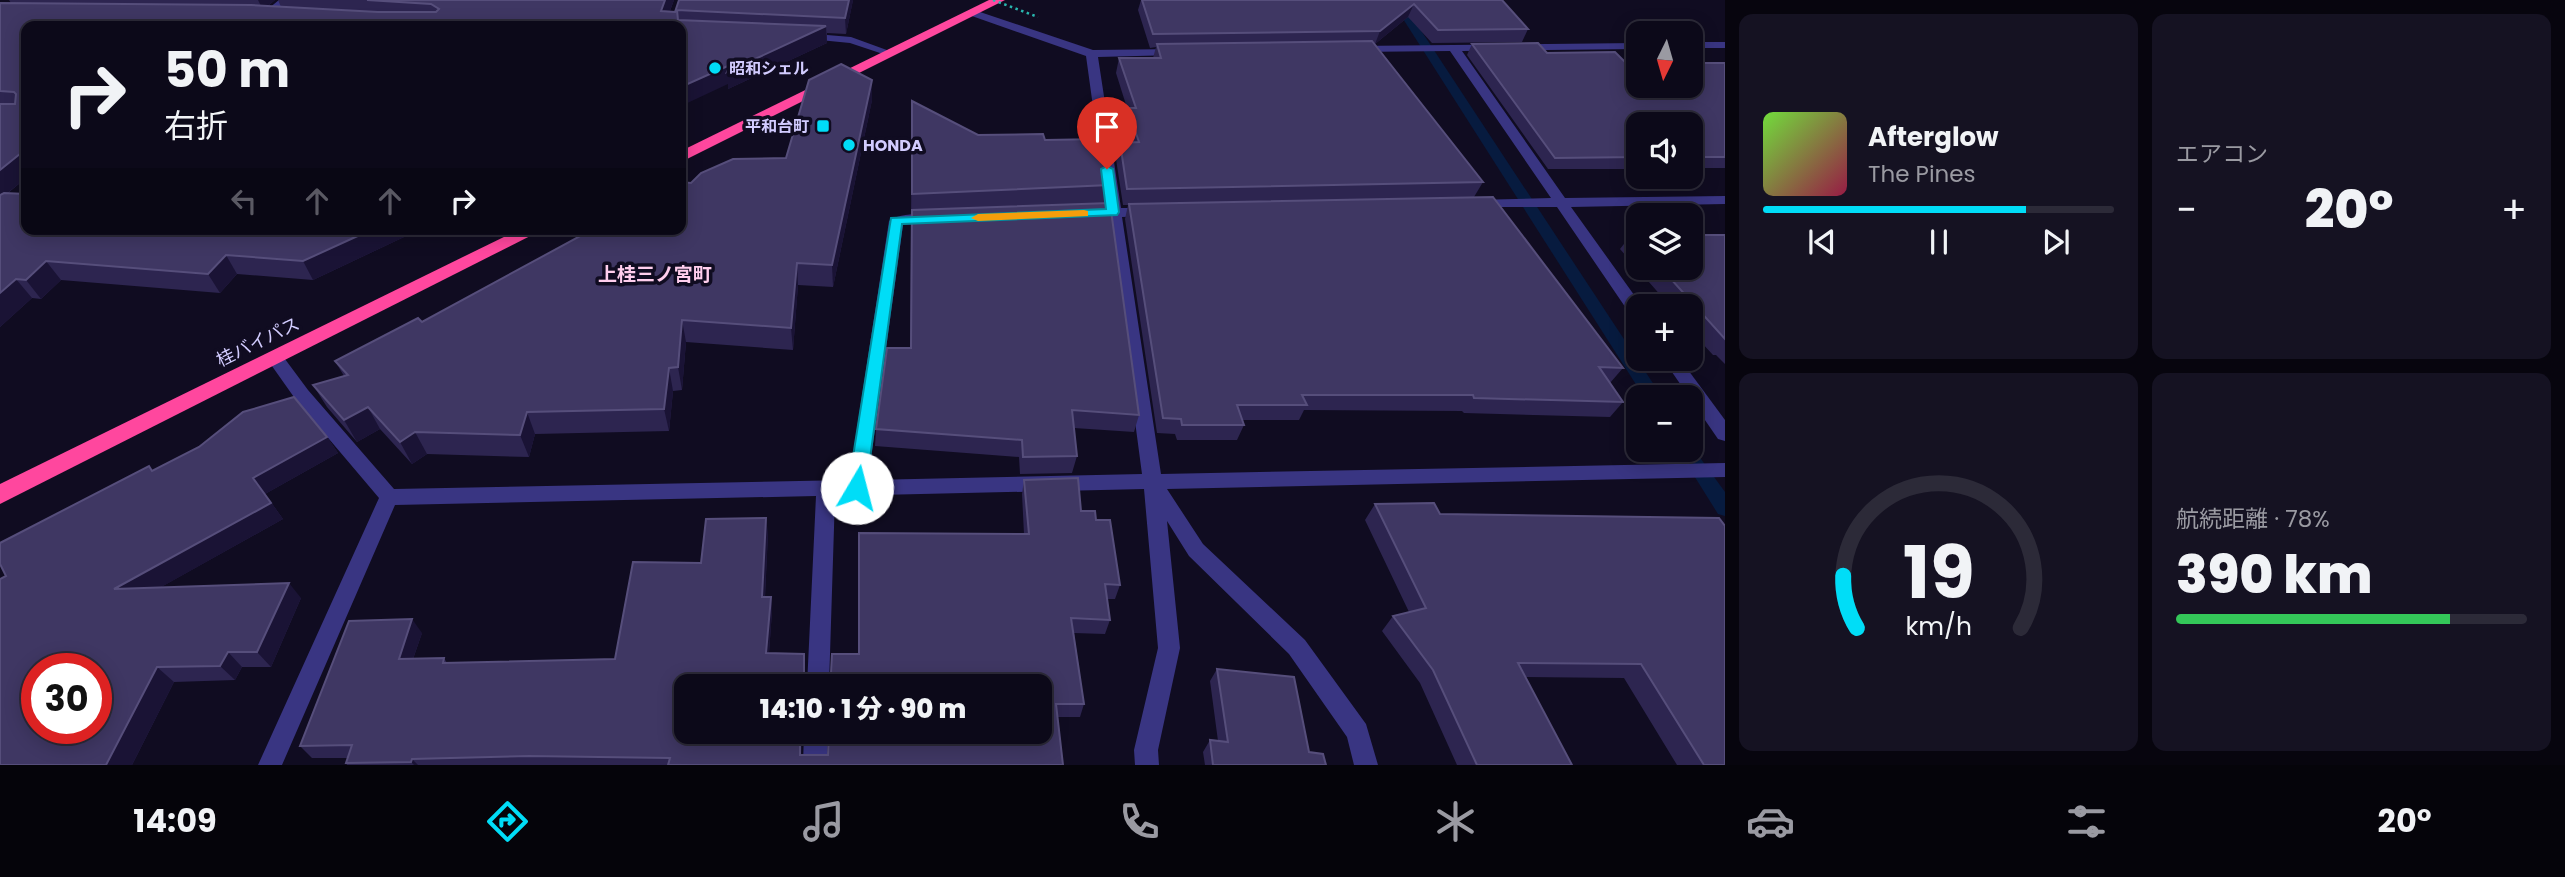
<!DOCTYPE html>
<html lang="ja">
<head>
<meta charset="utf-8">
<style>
  :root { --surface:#0c0919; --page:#151222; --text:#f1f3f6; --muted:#9a9aa2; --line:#2c2a38; --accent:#00ddf7 }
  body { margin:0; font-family:Poppins,"Noto Sans JP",sans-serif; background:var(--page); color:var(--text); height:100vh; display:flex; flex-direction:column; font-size:26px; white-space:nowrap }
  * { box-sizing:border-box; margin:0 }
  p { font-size:23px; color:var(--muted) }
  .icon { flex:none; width:38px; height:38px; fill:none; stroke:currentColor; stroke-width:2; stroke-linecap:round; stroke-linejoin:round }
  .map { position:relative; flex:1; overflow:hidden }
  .panel { display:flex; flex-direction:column; gap:14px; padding:14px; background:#07050e; width:840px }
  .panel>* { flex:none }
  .hud { position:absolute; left:21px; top:21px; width:665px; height:214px; border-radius:14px; box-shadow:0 4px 18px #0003,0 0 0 2px var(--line); background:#0c0919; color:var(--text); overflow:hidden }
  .needle { width:46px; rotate:185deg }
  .buttons { position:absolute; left:1626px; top:21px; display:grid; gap:14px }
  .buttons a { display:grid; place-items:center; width:77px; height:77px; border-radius:14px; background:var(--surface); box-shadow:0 4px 18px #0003,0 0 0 2px var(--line); font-size:35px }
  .speed { position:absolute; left:21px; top:653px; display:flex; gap:14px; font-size:35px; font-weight:700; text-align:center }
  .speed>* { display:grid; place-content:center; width:91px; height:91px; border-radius:50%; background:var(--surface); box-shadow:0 4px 18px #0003,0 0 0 2px var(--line); line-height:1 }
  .speed .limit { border:10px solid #d22; background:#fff; color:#111 }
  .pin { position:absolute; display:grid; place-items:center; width:60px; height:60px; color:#fff; margin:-72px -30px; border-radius:50% 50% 50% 0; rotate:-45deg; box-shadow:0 0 7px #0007 }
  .pin .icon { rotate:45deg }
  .me { position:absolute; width:77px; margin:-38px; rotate:8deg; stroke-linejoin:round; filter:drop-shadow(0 0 5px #0008) }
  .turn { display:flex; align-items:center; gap:24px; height:147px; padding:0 28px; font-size:32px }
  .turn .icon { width:91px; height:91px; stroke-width:2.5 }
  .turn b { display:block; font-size:49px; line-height:60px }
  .lanes { display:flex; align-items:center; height:66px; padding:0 28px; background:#0003; justify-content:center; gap:35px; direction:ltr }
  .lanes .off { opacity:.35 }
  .big { font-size:52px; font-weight:800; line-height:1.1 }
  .panel .card { flex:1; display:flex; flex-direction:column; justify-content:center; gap:10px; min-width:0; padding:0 24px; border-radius:14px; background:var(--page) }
  .panel .dial { align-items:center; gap:0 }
  .dial svg { height:182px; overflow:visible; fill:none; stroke:var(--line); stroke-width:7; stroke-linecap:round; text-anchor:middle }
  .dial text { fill:var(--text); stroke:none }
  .song { display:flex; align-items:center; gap:21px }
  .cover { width:84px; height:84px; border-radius:10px; background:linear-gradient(135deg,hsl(100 70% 55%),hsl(340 70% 35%)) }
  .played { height:7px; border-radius:4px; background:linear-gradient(90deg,var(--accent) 75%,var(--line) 75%) }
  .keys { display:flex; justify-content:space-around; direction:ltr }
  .heat { display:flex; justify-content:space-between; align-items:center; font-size:38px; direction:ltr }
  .charge { height:10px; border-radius:5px; background:linear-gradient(90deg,#34c759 78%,var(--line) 0) }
  .panel .tiles { flex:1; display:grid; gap:14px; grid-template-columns:repeat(2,1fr) }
  .trip { position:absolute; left:674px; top:674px; width:378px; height:70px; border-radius:14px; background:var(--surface); box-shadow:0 4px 18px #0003,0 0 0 2px var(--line); font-weight:800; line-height:70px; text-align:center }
  .tab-bar { display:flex; height:112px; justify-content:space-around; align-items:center; background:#05040a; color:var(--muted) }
  .tab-bar .icon { width:49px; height:49px }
  .tab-bar .current { color:var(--accent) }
  .tab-bar b { font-size:32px; color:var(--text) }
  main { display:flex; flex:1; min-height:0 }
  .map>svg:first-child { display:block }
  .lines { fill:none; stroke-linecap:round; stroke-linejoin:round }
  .stream { fill:#071b3f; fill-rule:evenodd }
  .street { fill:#393582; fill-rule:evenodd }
  .highway { fill:#ff479e; fill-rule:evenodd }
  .path-bridge { stroke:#29b6ae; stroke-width:2.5; stroke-dasharray:2.5 3.5; stroke-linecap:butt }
  .wall { fill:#2d2550; fill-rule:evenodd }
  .shaded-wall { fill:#1a1335 }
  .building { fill:#3f3763; stroke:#564e7b; stroke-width:2; fill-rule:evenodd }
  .route { fill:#00ddf7; stroke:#0090a1; stroke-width:2 }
  .slow { fill:#f59e0b }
  .poi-dot { fill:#00ddf7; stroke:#100c21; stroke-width:2.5 }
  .labels { text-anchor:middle; stroke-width:7; stroke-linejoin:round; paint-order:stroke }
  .far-poi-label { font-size:16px; font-weight:bold; fill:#d2ccff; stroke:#100c21; text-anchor:start }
  .street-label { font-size:18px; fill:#d2ccff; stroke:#100c21 }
  .neighbourhood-label { font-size:19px; font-weight:bold; fill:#ffceed; stroke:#100c21 }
</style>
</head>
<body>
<main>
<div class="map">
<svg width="1725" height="765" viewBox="0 0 1725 765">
  <rect width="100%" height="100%" fill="#100c21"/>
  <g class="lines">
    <!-- stream -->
    <g class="stream">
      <polygon points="1391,0 1401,0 1662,397 1644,397"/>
      <polygon points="1690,444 1725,492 1725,516 1718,514 1678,450 1690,450"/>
    </g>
    <!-- street -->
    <g class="street">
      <polygon points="279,0 291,0 259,26 247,26"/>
      <path d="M969,11h8l116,39 83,-1 6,3 -6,3 -78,2 23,151h27l7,4 -7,4 -26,1 39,257 564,-11v14l-558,12 36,55 102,96 61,84 12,41h-24l-7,-28 -58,-83 -100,-98 -22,-35 13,127 -22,102 1,15h-24l-1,-15 24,-102 -14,-159 -309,7 -6,190h-22l9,-190 -421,9 -113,260h-24l121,-267 -83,-98 -29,-41 3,-4h12l26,35 86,99 455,-9 40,-259c9,-8 43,-10 52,-2l-2,3 -36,3 -35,255 274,-6 -34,-257h-20l-7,-4 7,-4 19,-1 -21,-152 -117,-41z"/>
      <polygon points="803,33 851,37 895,53 889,56 850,43 799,38 797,36"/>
      <rect x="1690" y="42" width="35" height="6"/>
      <polygon points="1638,43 1638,49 1462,51 1565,198 1725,196 1725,204 1571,207 1642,306 1638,306 1638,318 1632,317 1557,207 1468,207 1466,204 1473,200 1551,198 1450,51 1355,52 1349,49 1355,46"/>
      <polygon points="1663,359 1680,359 1725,420 1725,441 1718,439"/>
      <polygon points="804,732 828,732 827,765 803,765"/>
    </g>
    <!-- highway -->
    <g class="highway">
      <polygon points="989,0 1005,0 681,162 681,151"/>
      <polygon points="520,229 544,229 0,504 0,484"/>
    </g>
    <!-- path-bridge -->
    <polyline class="path-bridge" points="993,0 1038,17"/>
  </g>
  <!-- wall -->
  <g class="wall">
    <polygon points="9,0 275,0 268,6 281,7 278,0 674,0 670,11 675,12 679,0 853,0 846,34 827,33 827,43 728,89 728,84 26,26 26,178 8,193 26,229 421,229 313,280 237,274 220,293 61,280 41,299 32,298 0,327 0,3 11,3"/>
    <polygon points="1141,0 1502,0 1528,29 1522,42 1432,43 1408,17 1375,44 1483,182 1474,197 1623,368 1610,383 1623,402 1610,417 1464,413 1462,411 1304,410 1299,420 1242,420 1244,425 1237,440 1177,440 1175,434 1157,433 1125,219 1128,205 1123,205 1116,159 1120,143 1130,142 1123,123 1127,108 1116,73 1119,58 1153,58 1156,47 1150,48 1138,10"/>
    <polygon points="1472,44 1625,62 1725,63 1725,168 1690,168 1690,124 1638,124 1638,169 1548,169 1467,55"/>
    <polygon points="872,80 872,100 833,287 798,285 793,350 686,342 682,390 673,391 669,431 535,434 529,457 427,454 412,464 380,429 357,442 327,407 313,385 344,376 335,361 422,322 681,229 691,183 786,158"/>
    <polygon points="912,101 978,135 1045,140 1109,185 1105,203 1139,415 1134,432 1074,428 1077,456 1072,473 1020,474 1019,457 875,446 876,429 910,348"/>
    <polygon points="1631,235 1638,235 1638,268 1690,268 1725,235 1725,364 1716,355 1713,355 1690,330 1690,306 1670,306 1620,249"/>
    <polygon points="327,437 338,453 265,494 283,519 161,587 301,598 271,667 242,667 235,680 174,682 132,765 0,765 6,576 149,466 153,471"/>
    <path d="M1024,480l72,40 24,65 -5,14h-8l3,21 -5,14 -31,-1 10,71 -4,13h-22l5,48h-716l-1,-2 2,-5h-36l-12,-12 122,-113 -9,26 31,-1 3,5 168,-4 86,-96 67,-30 -3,64h6l1,14 -3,42 35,1 1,21h23l196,-141 -2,-40zM1040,686l-212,69h-27l1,-23h-116z"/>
    <polygon points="1375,504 1440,514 1719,518 1725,765 1677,765 1624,678 1525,677 1572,765 1457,765 1420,683 1382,631 1393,616 1409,612 1365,520"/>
    <polygon points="1217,669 1309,752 1326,765 1205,765 1203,752 1210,740 1218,741 1210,681"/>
  </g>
  <!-- shaded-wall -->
  <g class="shaded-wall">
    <polygon points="258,0 275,0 263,10"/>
    <polygon points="665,0 674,0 664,26 661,11"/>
    <polygon points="849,0 853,0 846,34 845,18"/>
    <polygon points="1414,4 1408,17 1375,44 1380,31"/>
    <polygon points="826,26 827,43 728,89 728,84 681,106 681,87 730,65"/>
    <polygon points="872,80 872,100 833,287 832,265"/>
    <polygon points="26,149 26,178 0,199 0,170"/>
    <polygon points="373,229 421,229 313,280 303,261"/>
    <polygon points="226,255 237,274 220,293 208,274"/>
    <polygon points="46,261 61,280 41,299 26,280"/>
    <polygon points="797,263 798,285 793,350 791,328"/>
    <polygon points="16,279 32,298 0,327 0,293"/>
    <polygon points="682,320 686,342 682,390 678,367"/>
    <polygon points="669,368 673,391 669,431 664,409"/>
    <polygon points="368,407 380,429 357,442 344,420"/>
    <polygon points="527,412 535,434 529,457 520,435"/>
    <polygon points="415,432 427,454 412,464 400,442"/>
    <polygon points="327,437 338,453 265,494 283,519 131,604 114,589 253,478"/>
    <polygon points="766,518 768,533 764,611 762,597"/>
    <polygon points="289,583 301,598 271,667 257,652"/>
    <polygon points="771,597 772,611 768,667 766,653"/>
    <polygon points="412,619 422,633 408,673 399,659"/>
    <polygon points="228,652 242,667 235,680 220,666"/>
    <polygon points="157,667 174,682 132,765 106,765"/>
    <polygon points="800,732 802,732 801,765 800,755"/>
    <polygon points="412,759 418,765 414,765 411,762"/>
  </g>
  <!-- building -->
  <g class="building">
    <polygon points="367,0 665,0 661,11 675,12 679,0 849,0 845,18 677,10 678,20 826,26 727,72 730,65 681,87 681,26 26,26 26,149 0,170 0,104 15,104 16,94 14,92 0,91 0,3 251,5 378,12 436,12 439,9 431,4"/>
    <polygon points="1142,0 1502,0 1528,29 1438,30 1414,4 1380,31 1153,34"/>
    <polygon points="1372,41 1483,182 1127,189 1120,143 1139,142 1127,108 1136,108 1119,58 1161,58 1157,44"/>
    <polygon points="1538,43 1547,53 1615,52 1625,62 1638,62 1638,86 1690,86 1690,63 1725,63 1725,157 1690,157 1690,124 1638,124 1638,157 1555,158 1472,44"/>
    <polygon points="841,64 872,80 832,265 797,263 791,328 682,320 678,367 669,368 664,409 527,412 520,435 415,432 400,442 368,407 344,420 313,385 348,375 335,361 418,318 422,322 593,229 681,229 681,182 691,183 701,173 733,159 786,158 809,80"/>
    <polygon points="912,101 978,135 1043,134 1045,140 1102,139 1109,185 912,194"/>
    <polygon points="4,193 26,194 26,229 373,229 303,261 226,255 208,274 46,261 26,280 16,279 0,293 0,195"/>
    <polygon points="1493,197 1623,368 1599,367 1623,402 1474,398 1473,395 1302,395 1307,405 1237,405 1244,425 1182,425 1181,419 1163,418 1129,204"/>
    <polygon points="1110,203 1139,415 1072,410 1077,456 1023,457 1022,440 876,429 887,348 911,348 912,210"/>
    <polygon points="1631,235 1638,235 1638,243"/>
    <polygon points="1690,235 1725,235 1725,339 1661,268 1690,268"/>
    <path d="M294,397l33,40 -74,41 18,25 -157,86 175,-6 -32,69h-29l-8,14 -63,1 -51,98h-106v-186l6,-3 -6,-12v-21l149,-77 3,5 47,-24 44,-35zM37,668h59v60h-59z"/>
    <path d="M1078,478l3,33h14l1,9h14l10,65 -15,-1 5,36 -39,-2 13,86h-28l7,61h-395l2,-7 -141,-2 -117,3 -1,3 -65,1 6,-18 -52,1 49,-125 63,-2 -13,40 45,-1 -1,5 172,-4 18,-97 68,1 5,-44 60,-1 -4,79h9l-5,56 38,1v21h24l3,-2 1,-19h27v-121l170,1 -5,-54zM686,686h354v46h-211l-1,23h-28v-23h-114z"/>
    <polygon points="1434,503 1440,514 1719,518 1725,526 1725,765 1704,765 1641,664 1518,663 1572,765 1477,765 1433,670 1393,616 1426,608 1375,504"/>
    <polygon points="1217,669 1294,677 1309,752 1323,754 1326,765 1213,765 1210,740 1228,742"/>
  </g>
  <!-- route -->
  <polygon class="route" points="1107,166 1113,169 1119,212 1117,215 902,224 866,488 863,493 851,493 848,488 891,218 1106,209 1101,169"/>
  <!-- slow -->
  <polygon class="slow" points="1084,210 1088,211 1088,216 978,221 971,218 978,214"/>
  <!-- markers -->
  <g class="poi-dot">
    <circle cx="715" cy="68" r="7"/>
    <rect x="816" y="119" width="14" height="14" rx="3.5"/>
    <circle cx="849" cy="145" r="7"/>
  </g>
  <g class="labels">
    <!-- far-poi labels -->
    <g class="far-poi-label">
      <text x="729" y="74">昭和シェル</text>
      <text x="809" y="132" text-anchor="end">平和台町</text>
      <text x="863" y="151">HONDA</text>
    </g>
    <!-- street labels -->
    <g class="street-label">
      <text transform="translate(258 342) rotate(-26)" y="6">桂バイパス</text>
    </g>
    <!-- neighbourhood labels -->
    <g class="neighbourhood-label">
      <text x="655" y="281">上桂三ノ宮町</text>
    </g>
  </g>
</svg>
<div class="buttons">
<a><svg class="needle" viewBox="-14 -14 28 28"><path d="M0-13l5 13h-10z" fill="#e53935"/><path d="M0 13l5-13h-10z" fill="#9a9aa2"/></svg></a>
<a><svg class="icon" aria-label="sound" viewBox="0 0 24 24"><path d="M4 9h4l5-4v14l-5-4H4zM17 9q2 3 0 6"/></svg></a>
<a><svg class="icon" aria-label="layers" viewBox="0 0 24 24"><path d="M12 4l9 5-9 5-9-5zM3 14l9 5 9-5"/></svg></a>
<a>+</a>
<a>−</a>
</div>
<div class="speed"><div class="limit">30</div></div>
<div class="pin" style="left:1107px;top:169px;background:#d93025"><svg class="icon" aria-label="arrive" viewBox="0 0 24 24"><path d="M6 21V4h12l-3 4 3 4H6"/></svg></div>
<svg class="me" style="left:857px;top:488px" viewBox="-20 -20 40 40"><circle r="19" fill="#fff"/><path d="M0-13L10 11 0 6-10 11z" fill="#00ddf7"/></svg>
<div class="trip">14:10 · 1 分 · 90 m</div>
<div class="hud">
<div class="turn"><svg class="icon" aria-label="right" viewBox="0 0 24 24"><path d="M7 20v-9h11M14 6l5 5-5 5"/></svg><div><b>50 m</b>右折</div></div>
<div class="lanes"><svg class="icon off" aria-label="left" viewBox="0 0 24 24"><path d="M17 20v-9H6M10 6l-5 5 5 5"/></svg><svg class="icon off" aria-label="ahead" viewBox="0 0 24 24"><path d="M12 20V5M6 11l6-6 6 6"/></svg><svg class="icon off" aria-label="ahead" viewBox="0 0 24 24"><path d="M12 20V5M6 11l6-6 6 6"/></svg><svg class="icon" aria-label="right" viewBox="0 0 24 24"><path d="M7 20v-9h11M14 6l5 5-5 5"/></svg></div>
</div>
</div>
<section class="panel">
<div class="tiles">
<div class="card">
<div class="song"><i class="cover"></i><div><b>Afterglow</b><p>The Pines</p></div></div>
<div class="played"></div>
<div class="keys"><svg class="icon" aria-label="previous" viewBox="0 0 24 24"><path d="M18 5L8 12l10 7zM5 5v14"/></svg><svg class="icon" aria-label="pause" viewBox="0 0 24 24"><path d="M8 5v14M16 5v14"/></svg><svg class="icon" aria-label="next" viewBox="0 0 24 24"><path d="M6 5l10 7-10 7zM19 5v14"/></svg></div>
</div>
<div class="card"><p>エアコン</p>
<div class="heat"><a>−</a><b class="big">20°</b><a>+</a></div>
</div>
<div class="card dial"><svg viewBox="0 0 100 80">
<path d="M14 69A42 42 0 1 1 86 69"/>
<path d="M14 69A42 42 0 0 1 8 46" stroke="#00ddf7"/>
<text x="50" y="56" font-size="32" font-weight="700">19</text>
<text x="50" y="72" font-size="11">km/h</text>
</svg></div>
<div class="card"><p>航続距離 · 78%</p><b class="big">390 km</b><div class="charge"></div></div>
</div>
</section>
</main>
<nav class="tab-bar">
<b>14:09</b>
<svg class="icon current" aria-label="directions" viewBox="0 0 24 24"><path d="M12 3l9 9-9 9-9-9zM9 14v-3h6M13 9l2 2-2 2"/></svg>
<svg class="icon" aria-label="music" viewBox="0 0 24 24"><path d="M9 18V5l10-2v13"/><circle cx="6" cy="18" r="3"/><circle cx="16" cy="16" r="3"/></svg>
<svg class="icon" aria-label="phone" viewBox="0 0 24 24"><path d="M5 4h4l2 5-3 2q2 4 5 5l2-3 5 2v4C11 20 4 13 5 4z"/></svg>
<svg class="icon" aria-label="climate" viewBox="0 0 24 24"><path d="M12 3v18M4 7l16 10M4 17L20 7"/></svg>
<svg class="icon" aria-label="car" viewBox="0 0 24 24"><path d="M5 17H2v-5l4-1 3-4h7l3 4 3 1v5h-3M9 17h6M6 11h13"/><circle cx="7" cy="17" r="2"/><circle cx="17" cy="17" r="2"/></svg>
<svg class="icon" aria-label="filters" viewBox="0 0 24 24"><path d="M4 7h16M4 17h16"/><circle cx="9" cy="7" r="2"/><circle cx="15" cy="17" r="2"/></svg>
<b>20°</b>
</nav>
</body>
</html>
